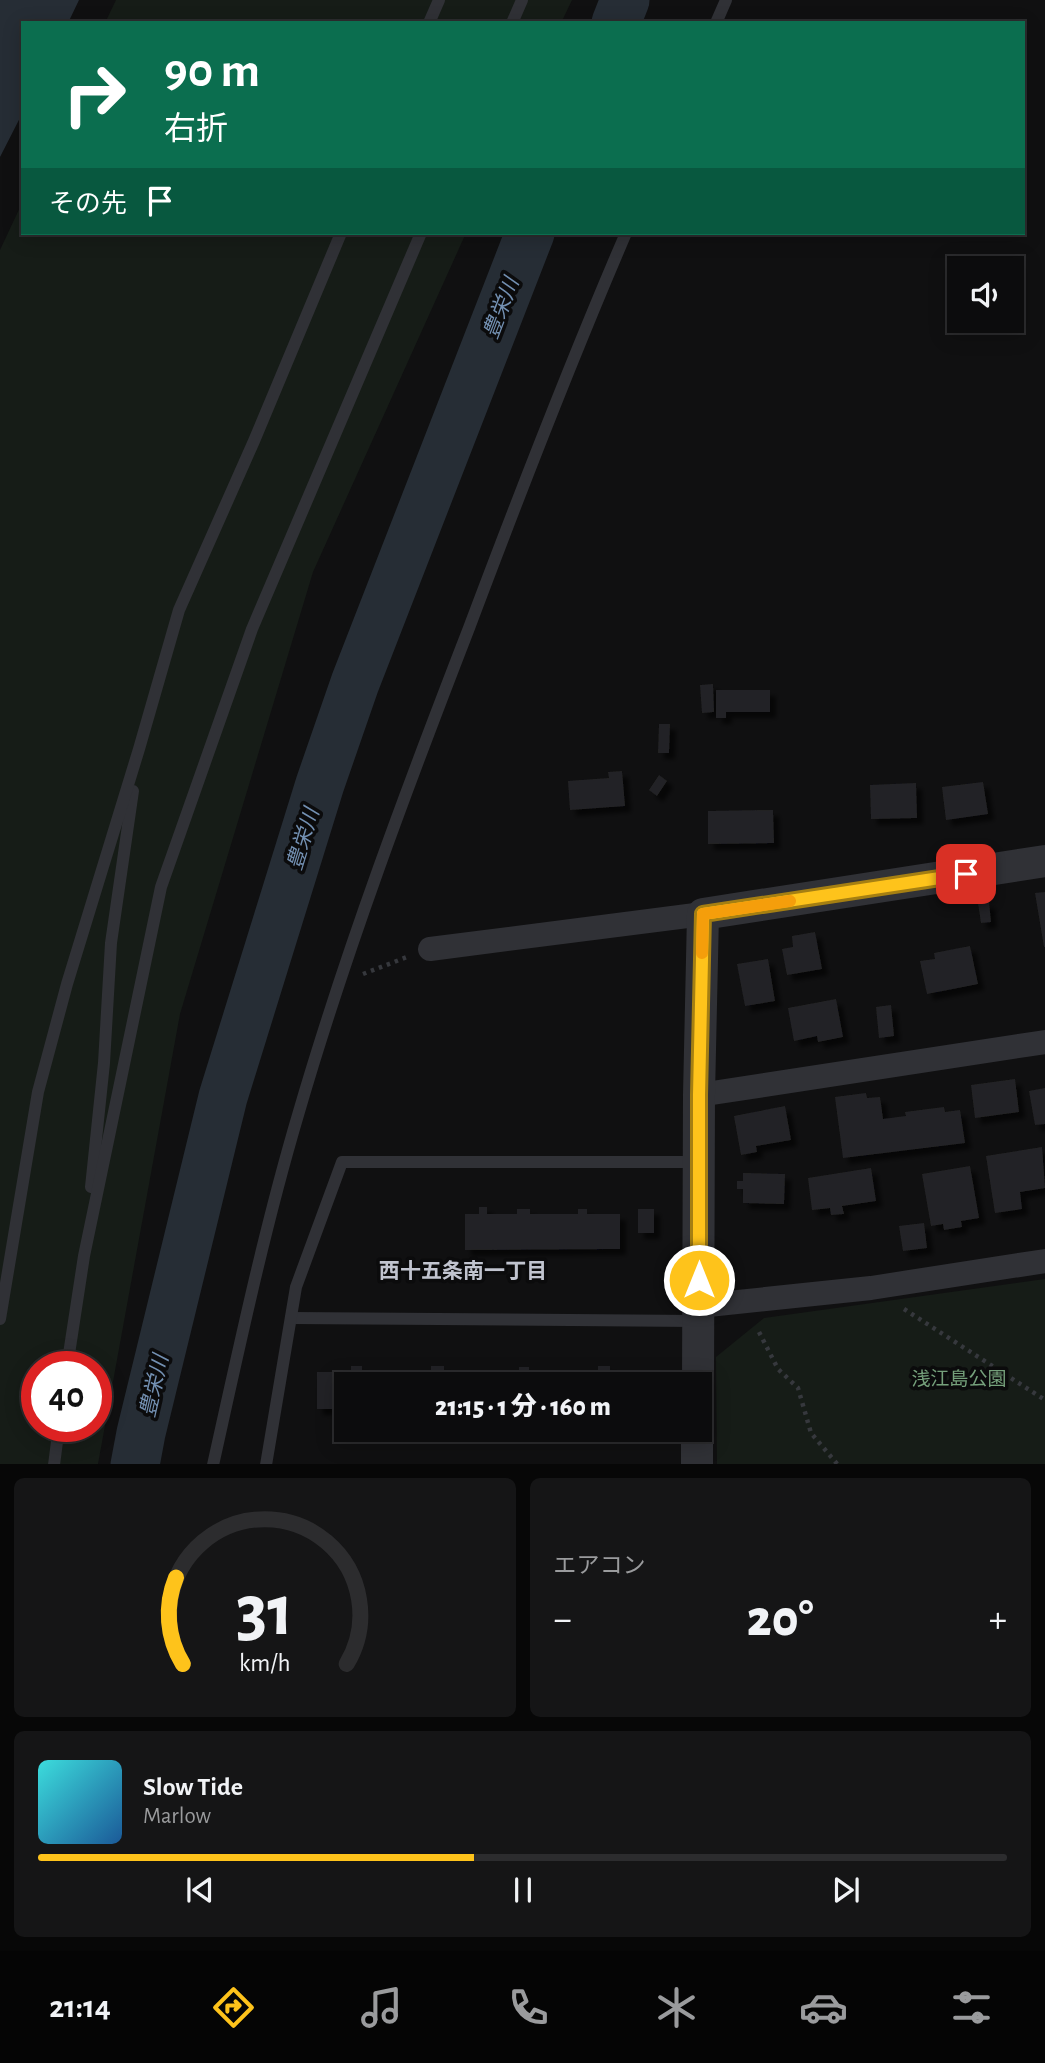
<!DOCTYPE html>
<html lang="ja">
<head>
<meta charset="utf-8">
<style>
  :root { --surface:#0c0c0d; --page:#151516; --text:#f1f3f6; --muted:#9a9b9d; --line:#2c2c2e; --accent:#fec31b }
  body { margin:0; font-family:"Alegreya Sans","Noto Sans JP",sans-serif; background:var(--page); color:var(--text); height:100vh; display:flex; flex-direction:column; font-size:26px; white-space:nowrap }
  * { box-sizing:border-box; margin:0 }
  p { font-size:23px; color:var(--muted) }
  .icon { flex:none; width:38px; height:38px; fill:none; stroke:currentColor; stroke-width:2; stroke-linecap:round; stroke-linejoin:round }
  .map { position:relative; height:1464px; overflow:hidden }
  .drawer { display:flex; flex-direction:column; gap:14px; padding:14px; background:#070707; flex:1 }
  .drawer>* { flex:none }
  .guide { position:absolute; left:21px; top:21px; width:1004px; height:214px; border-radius:0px; box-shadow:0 4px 18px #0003,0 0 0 2px var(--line); background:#0b6e4f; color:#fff; overflow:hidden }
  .controls { position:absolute; left:947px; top:256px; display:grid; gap:14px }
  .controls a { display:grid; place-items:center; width:77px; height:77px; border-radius:0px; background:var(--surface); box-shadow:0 4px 18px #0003,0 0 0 2px var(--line); font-size:35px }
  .speed { position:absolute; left:21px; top:1351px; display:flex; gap:14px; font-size:35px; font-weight:700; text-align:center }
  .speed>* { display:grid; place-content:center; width:91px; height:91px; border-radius:50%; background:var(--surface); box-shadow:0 4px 18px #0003,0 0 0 2px var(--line); line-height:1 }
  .speed .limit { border:10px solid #d22; background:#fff; color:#111 }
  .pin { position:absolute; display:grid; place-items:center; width:60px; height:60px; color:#fff; margin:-30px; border-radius:14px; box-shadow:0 4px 10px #0006 }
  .me { position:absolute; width:77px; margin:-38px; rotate:0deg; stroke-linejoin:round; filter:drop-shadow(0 0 5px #0008) }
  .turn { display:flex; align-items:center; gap:24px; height:147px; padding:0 28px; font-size:32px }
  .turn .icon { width:91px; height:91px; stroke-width:2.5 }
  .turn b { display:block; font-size:49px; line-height:60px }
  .then { display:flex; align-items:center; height:66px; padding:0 28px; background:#0003; gap:14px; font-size:26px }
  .big { font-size:52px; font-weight:800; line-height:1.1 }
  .drawer .tile { flex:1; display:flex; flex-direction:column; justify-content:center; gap:10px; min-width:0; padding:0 24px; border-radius:10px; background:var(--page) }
  .drawer .dial { align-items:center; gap:0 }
  .dial svg { height:182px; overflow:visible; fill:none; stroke:var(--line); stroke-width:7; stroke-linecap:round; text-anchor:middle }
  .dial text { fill:var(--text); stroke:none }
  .song { display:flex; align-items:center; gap:21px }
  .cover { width:84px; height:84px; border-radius:10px; background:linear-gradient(135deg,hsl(180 70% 55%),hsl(210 70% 35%)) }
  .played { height:7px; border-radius:4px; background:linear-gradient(90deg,var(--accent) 45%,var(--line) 45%) }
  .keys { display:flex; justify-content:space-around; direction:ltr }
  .heat { display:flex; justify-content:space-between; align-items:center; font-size:38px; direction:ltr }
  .drawer .tiles { flex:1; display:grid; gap:14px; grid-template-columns:1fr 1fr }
  .tile:last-child { grid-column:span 2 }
  .trip { position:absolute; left:334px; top:1372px; width:378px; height:70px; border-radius:0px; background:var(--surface); box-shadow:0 4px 18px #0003,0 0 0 2px var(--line); font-weight:800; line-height:70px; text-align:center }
  .dock { display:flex; height:112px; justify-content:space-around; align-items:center; background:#050505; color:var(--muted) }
  .dock .icon { width:49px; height:49px }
  .dock .selected { color:var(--accent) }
  .dock b { font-size:32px; color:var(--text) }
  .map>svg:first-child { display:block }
  .green { fill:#161c17; fill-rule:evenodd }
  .water { fill:#262d35 }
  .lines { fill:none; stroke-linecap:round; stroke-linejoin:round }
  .river { stroke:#262d35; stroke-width:49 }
  .building { fill:#232325; filter:url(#shadow) }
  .path { stroke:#36383d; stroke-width:4.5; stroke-dasharray:3.5 5; stroke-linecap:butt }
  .service { stroke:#303136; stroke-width:12 }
  .minor { stroke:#303136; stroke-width:24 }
  .tertiary { stroke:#303136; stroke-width:32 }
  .route-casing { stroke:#a57f12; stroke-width:18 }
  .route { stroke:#fec31b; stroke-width:12 }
  .slow { stroke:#f59e0b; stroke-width:12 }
  .labels { text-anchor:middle; stroke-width:7; stroke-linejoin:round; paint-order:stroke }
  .park-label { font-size:19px; fill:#75a07b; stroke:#0b0b0c }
  .water-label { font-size:21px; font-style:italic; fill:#7390b2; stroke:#0b0b0c }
  .neighbourhood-label { font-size:21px; font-weight:bold; fill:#c1c4cf; stroke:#0b0b0c }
</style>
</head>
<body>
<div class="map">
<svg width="1045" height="1465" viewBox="0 0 1045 1465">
  <defs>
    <filter id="shadow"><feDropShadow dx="6" dy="6" stdDeviation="2" flood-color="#0009"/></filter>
  </defs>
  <rect width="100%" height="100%" fill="#101011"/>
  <!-- green -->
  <g class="green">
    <polygon points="116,0 572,0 561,23 105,23"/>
    <path d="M23,201v32h443l-153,339 -133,442 -82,450 -98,1v-1215zM37,1367h59v59h-59z"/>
    <polygon points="1045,1279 1045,1464 717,1464 716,1357 764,1318"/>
  </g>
  <!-- water -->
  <polygon class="water" points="0,0 79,0 68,23 23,23 23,112 0,157"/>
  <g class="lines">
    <!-- river -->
    <g class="river">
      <polyline points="616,23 625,0"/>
      <polyline points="135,1465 141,1433 223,1097 320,784 355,683 530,233"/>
    </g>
  </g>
  <!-- building -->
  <g class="building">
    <polygon points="713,684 714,712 702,713 700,685"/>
    <polygon points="716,690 770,690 770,712 726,712 726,718 716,718"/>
    <polygon points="659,724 670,724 669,753 658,753"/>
    <polygon points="622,771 625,806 570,810 568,781 609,778 608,772"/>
    <polygon points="659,775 667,781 657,796 649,790"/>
    <polygon points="983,782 988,814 946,820 942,787"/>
    <polygon points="916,783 917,818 871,819 870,785"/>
    <polygon points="773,810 774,843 708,844 708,811"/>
    <polygon points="1045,892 1045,947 1044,947 1035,893"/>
    <polygon points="989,902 991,922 981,923 978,903"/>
    <polygon points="815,932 822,969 787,975 782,949 793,947 792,936"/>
    <polygon points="970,946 978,984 927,994 920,961 935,959 934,953"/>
    <polygon points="768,959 775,1001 745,1006 737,964"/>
    <polygon points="836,999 843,1037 818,1042 817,1036 794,1041 788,1008"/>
    <polygon points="891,1005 894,1036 879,1038 876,1007"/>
    <polygon points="1015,1079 1019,1112 975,1118 971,1085"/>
    <polygon points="1045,1088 1045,1124 1035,1125 1029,1091"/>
    <polygon points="866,1093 867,1098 880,1097 883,1119 906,1116 905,1112 944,1107 945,1112 960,1110 965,1143 843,1158 835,1097"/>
    <polygon points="785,1106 791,1140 756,1146 757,1152 741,1155 734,1116"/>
    <polygon points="1042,1147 1045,1188 1020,1192 1022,1209 995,1213 986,1156"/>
    <polygon points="970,1166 979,1218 961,1221 962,1227 944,1230 943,1224 931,1226 922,1174"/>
    <polygon points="871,1168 876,1201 842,1206 844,1214 831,1215 830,1208 812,1210 808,1178"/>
    <polygon points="743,1173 785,1174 784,1204 743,1203 743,1189 737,1189 737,1181 743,1181"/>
    <polygon points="479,1207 487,1207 487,1214 517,1214 517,1209 530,1209 530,1214 578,1214 578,1209 587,1209 587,1214 620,1214 620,1249 465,1250 465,1214 479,1214"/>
    <rect x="638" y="1209" width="16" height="24"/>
    <polygon points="924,1223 927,1248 903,1251 899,1226"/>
    <polygon points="351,1366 362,1366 362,1373 431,1373 431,1366 444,1366 444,1373 519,1373 519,1367 529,1367 529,1373 598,1374 598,1366 610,1366 610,1374 644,1374 644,1384 346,1384 346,1409 317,1409 317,1372 351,1372"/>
  </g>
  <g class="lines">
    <!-- path -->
    <g class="path">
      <polyline points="363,974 407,957"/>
      <polyline points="904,1309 1045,1400"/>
      <polyline points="759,1332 778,1369 798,1388 811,1433 838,1465"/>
    </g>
    <!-- service -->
    <g class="service">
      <polyline points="429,23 439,0"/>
      <polyline points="512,23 522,0"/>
      <polyline points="716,23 726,0"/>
      <polyline points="91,1187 104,1063 111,943 133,791"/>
      <polyline points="291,1318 696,1321"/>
      <polyline points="0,1319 38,1092 67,984 139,749 179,610 254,441 341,233"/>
      <polyline points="67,1367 84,1256 161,887 252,629 421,233"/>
      <polyline points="54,1465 59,1426"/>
      <path d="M213,1465c26,-117 51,-235 85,-350 48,-165 109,-327 171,-487 50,-133 101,-265 157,-395"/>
      <polyline points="266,1465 296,1287 342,1162 688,1162"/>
    </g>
    <!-- minor -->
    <g class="minor">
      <polyline points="430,949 703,914"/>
      <polyline points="699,1095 1045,1042"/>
      <polyline points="699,1306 871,1288 1045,1261"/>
    </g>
    <!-- tertiary -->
    <g class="tertiary">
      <polyline points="698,1384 699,1095 703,914 1045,861"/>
      <polyline points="697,1465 697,1430"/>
    </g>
  </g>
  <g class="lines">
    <defs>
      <polyline id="route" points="699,1280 699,1095 703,914 966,874"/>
    </defs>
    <!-- route casing -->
    <use href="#route" class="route-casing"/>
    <!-- route -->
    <use href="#route" class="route"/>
    <!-- slow -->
    <polyline class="slow" points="702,953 703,914 790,901"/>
  </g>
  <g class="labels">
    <!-- park labels -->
    <g class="park-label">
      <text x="959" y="1385">浅江島公園</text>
    </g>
    <!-- water labels -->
    <g class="water-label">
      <text transform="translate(501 308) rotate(-69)" y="7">豊栄川</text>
      <text transform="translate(303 839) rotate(-73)" y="7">豊栄川</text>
      <text transform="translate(154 1386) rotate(-77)" y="7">豊栄川</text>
    </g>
    <!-- neighbourhood labels -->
    <g class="neighbourhood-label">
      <text x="463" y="1278">西十五条南一丁目</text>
    </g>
  </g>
</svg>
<div class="controls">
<a><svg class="icon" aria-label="sound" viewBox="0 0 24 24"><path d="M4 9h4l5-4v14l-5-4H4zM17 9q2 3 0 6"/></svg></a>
</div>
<div class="speed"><div class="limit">40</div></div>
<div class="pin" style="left:966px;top:874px;background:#d93025"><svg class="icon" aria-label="arrive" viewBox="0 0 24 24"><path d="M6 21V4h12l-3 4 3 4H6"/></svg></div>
<svg class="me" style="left:699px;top:1280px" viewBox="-20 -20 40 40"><circle r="17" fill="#fec31b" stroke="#fff" stroke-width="3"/><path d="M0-11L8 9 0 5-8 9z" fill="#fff"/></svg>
<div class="trip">21:15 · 1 分 · 160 m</div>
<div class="guide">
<div class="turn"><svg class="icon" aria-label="right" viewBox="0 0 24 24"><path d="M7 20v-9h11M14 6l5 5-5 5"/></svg><div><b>90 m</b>右折</div></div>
<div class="then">その先<svg class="icon" aria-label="arrive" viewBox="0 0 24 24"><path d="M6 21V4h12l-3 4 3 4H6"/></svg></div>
</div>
</div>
<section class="drawer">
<div class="tiles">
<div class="tile dial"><svg viewBox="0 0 100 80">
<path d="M14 69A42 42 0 1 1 86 69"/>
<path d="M14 69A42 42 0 0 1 11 31" stroke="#fec31b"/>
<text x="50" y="56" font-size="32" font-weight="700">31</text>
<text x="50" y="72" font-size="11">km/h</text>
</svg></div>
<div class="tile"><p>エアコン</p>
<div class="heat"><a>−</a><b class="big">20°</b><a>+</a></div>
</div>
<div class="tile">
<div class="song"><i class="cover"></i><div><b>Slow Tide</b><p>Marlow</p></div></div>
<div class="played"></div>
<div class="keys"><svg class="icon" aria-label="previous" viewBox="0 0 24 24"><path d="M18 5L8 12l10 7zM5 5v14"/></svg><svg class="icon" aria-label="pause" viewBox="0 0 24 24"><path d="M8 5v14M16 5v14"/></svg><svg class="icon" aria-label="next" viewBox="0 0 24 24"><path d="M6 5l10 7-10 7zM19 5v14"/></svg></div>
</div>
</div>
</section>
<nav class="dock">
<b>21:14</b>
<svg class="icon selected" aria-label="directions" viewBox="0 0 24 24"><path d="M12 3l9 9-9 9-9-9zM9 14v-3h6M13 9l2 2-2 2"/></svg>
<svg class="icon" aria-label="music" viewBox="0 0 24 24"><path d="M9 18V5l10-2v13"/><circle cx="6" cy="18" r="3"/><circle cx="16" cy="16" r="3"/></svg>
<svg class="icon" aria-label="phone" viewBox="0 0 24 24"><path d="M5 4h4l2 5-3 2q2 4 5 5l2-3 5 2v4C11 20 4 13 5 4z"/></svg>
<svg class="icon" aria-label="climate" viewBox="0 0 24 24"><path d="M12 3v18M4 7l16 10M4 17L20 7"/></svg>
<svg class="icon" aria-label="car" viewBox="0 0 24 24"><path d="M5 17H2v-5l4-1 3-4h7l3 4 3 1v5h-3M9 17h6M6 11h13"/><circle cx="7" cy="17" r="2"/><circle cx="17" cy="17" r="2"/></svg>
<svg class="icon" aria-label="filters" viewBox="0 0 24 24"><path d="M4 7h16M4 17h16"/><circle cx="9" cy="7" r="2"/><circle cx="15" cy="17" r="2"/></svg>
</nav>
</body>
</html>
